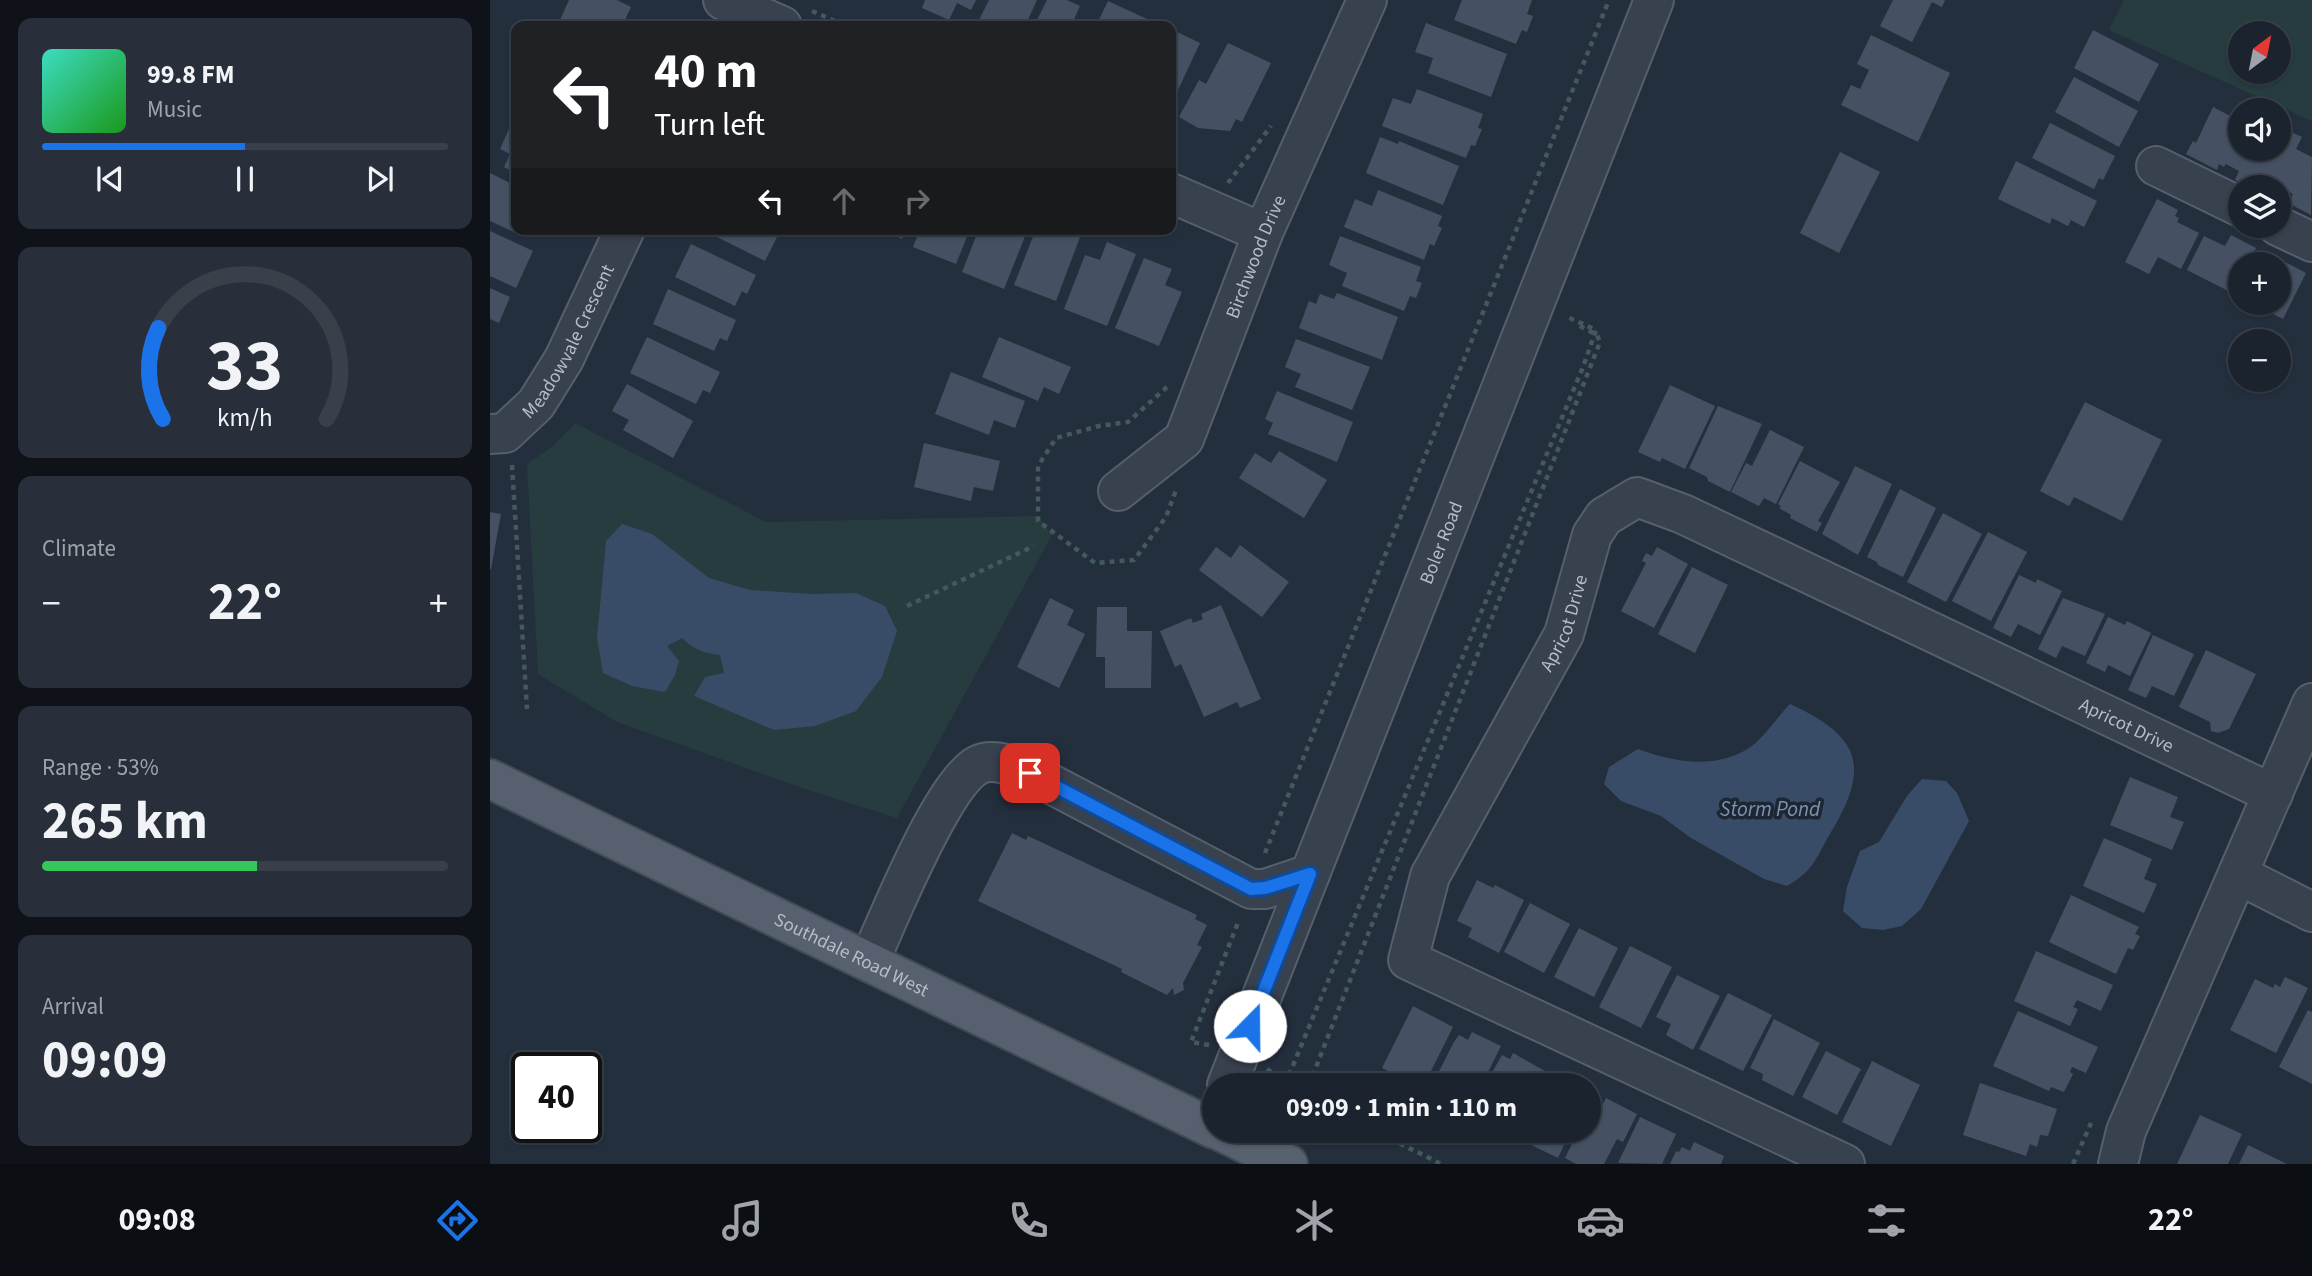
<!DOCTYPE html>
<html lang="en">
<head>
<meta charset="utf-8">
<style>
  :root { --surface:#1b232e; --page:#282f3a; --text:#f1f3f6; --muted:#a0a4aa; --line:#39404a; --accent:#1a73e8 }
  body { margin:0; font-family:"Source Sans 3",sans-serif; background:var(--page); color:var(--text); height:100vh; display:flex; flex-direction:column; font-size:26px; white-space:nowrap }
  * { box-sizing:border-box; margin:0 }
  p { font-size:23px; color:var(--muted) }
  .icon { flex:none; width:38px; height:38px; fill:none; stroke:currentColor; stroke-width:2; stroke-linecap:round; stroke-linejoin:round }
  .map { position:relative; flex:1; overflow:hidden }
  .sheet { display:flex; flex-direction:column; gap:18px; padding:18px; background:#0f1319; width:490px }
  .sheet>* { flex:none }
  .banner { position:absolute; left:21px; top:21px; width:665px; height:214px; border-radius:14px; box-shadow:0 2px 5px #0004,0 0 0 2px var(--line); background:#202124; color:#fff; overflow:hidden }
  .needle { width:46px; rotate:32deg }
  .buttons { position:absolute; left:1738px; top:21px; display:grid; gap:14px }
  .buttons a { display:grid; place-items:center; width:63px; height:63px; border-radius:50%; background:var(--surface); box-shadow:0 2px 5px #0004,0 0 0 2px var(--line); font-size:35px }
  .speed { position:absolute; left:21px; top:1052px; display:flex; gap:14px; font-size:35px; font-weight:700; text-align:center }
  .speed>* { display:grid; place-content:center; width:91px; height:91px; border-radius:50%; background:var(--surface); box-shadow:0 2px 5px #0004,0 0 0 2px var(--line); line-height:1 }
  .speed .limit { border:4px solid #111; border-radius:10px; background:#fff; color:#111 }
  .pin { position:absolute; display:grid; place-items:center; width:60px; height:60px; color:#fff; margin:-30px; border-radius:14px; box-shadow:0 4px 10px #0006 }
  .me { position:absolute; width:77px; margin:-38px; rotate:22deg; stroke-linejoin:round; filter:drop-shadow(0 0 5px #0008) }
  .turn { display:flex; align-items:center; gap:24px; height:147px; padding:0 28px; font-size:32px }
  .turn .icon { width:91px; height:91px; stroke-width:2.5 }
  .turn b { display:block; font-size:49px; line-height:60px }
  .lanes { display:flex; align-items:center; height:66px; padding:0 28px; background:#0003; justify-content:center; gap:35px; direction:ltr }
  .lanes .off { opacity:.35 }
  .big { font-size:52px; font-weight:700; line-height:1.1 }
  .sheet .widget { flex:1; display:flex; flex-direction:column; justify-content:center; gap:10px; min-width:0; padding:0 24px; border-radius:14px; background:var(--page) }
  .sheet .dial { align-items:center; gap:0 }
  .dial svg { height:182px; overflow:visible; fill:none; stroke:var(--line); stroke-width:7; stroke-linecap:round; text-anchor:middle }
  .dial text { fill:var(--text); stroke:none }
  .song { display:flex; align-items:center; gap:21px }
  .cover { width:84px; height:84px; border-radius:10px; background:linear-gradient(135deg,hsl(170 70% 55%),hsl(120 70% 35%)) }
  .played { height:7px; border-radius:4px; background:linear-gradient(90deg,var(--accent) 50%,var(--line) 50%) }
  .keys { display:flex; justify-content:space-around; direction:ltr }
  .heat { display:flex; justify-content:space-between; align-items:center; font-size:38px; direction:ltr }
  .charge { height:10px; border-radius:5px; background:linear-gradient(90deg,#34c759 53%,var(--line) 0) }
  .trip { position:absolute; left:712px; top:1073px; width:399px; height:70px; border-radius:35px; background:var(--surface); box-shadow:0 2px 5px #0004,0 0 0 2px var(--line); font-weight:700; line-height:70px; text-align:center }
  .dock { display:flex; height:112px; justify-content:space-around; align-items:center; background:#0b0e12; color:var(--muted) }
  .dock .icon { width:49px; height:49px }
  .dock .active { color:var(--accent) }
  .dock b { font-size:32px; color:var(--text) }
  main { display:flex; flex:1; min-height:0 }
  .map>svg:first-child { display:block }
  .green { fill:#263c3f; fill-rule:evenodd }
  .water { fill:#394c67 }
  .building { fill:#455162 }
  .lines { fill:none; stroke-linecap:round; stroke-linejoin:round }
  .minor-casing { stroke:#565f6c; stroke-width:42 }
  .major-casing { stroke:#414a57; stroke-width:42 }
  .path { stroke:#44595c; stroke-width:4.5; stroke-dasharray:5 5; stroke-linecap:butt }
  .minor { stroke:#38414e; stroke-width:38 }
  .major { stroke:#56606e; stroke-width:38 }
  .route-casing { stroke:#114b97; stroke-width:18 }
  .route { stroke:#1a73e8; stroke-width:12 }
  .labels { text-anchor:middle; stroke-width:7; stroke-linejoin:round; paint-order:stroke }
  .street-label { font-size:19px; fill:#b4bcc9; stroke:#1d2633 }
  .water-label { font-size:21px; font-style:italic; fill:#7c92b1; stroke:#1d2633 }
</style>
</head>
<body>
<main>
<section class="sheet">
<div class="widget">
<div class="song"><i class="cover"></i><div><b>99.8 FM</b><p>Music</p></div></div>
<div class="played"></div>
<div class="keys"><svg class="icon" aria-label="previous" viewBox="0 0 24 24"><path d="M18 5L8 12l10 7zM5 5v14"/></svg><svg class="icon" aria-label="pause" viewBox="0 0 24 24"><path d="M8 5v14M16 5v14"/></svg><svg class="icon" aria-label="next" viewBox="0 0 24 24"><path d="M6 5l10 7-10 7zM19 5v14"/></svg></div>
</div>
<div class="widget dial"><svg viewBox="0 0 100 80">
<path d="M14 69A42 42 0 1 1 86 69"/>
<path d="M14 69A42 42 0 0 1 12 29" stroke="#1a73e8"/>
<text x="50" y="56" font-size="32" font-weight="700">33</text>
<text x="50" y="72" font-size="11">km/h</text>
</svg></div>
<div class="widget"><p>Climate</p>
<div class="heat"><a>−</a><b class="big">22°</b><a>+</a></div>
</div>
<div class="widget"><p>Range · 53%</p><b class="big">265 km</b><div class="charge"></div></div>
<div class="widget"><p>Arrival</p><b class="big">09:09</b></div>
</section>
<div class="map">
<svg width="1822" height="1164" viewBox="0 0 1822 1164">
  <rect width="100%" height="100%" fill="#242f3e"/>
  <!-- green -->
  <g class="green">
    <path d="M1634,0h188v121l-203,-91zM1750,33h38v39h-38z"/>
    <polygon points="85,423 276,522 549,516 562,535 407,818 312,788 127,722 48,674 37,464 63,446"/>
  </g>
  <!-- water -->
  <g class="water">
    <path d="M132,524l30,10 57,44 41,12 61,4 45,-1 29,13 12,25 -15,46 -26,34 -41,15 -41,4 -80,-34 11,-19 19,-4 -4,-18c-16,-2 -26,-5 -38,-17l-15,8 12,15 -4,14 -10,17 -33,-6 -29,-13 -6,-35 9,-97z"/>
    <path d="M1300,704c70,32 81,62 41,128 -8,13 -15,31 -26,41 -5,5 -12,9 -18,13l-23,-7 -73,-41 -30,-22 -40,-15 -17,-17 5,-17 29,-18c35,13 77,21 111,-1 15,-10 28,-31 41,-44z"/>
    <polygon points="1432,779 1456,781 1467,793 1479,821 1431,909 1412,926 1393,930 1372,928 1353,911 1357,887 1370,851 1389,842 1417,796"/>
  </g>
  <!-- building -->
  <g class="building">
    <polygon points="79,0 127,0 141,7 135,20 147,26 78,26 69,22"/>
    <polygon points="435,0 486,0 481,10 467,3 459,20 432,8"/>
    <polygon points="499,0 547,0 535,26 486,26"/>
    <polygon points="557,0 577,0 590,6 581,26 544,26"/>
    <polygon points="972,0 1042,0 1037,14 1043,16 1037,32 1032,30 1026,44 964,20"/>
    <polygon points="1403,0 1455,0 1452,7 1442,2 1422,42 1390,26"/>
    <polygon points="618,1 657,19 654,26 606,26"/>
    <polygon points="936,23 1017,54 1001,97 938,73 943,58 925,52"/>
    <polygon points="681,29 710,43 681,105"/>
    <polygon points="1603,30 1669,64 1649,102 1584,68"/>
    <polygon points="1381,35 1460,73 1428,142 1351,105 1361,85 1370,89 1379,70 1367,64"/>
    <polygon points="738,43 781,63 752,122 746,119 740,131 708,128 689,117 709,80 716,84"/>
    <polygon points="1584,77 1648,111 1629,147 1565,112"/>
    <polygon points="927,89 993,114 988,128 992,129 985,146 981,145 976,158 892,126 903,98 921,104"/>
    <polygon points="1723,107 1750,121 1750,149 1788,149 1788,126 1812,137 1806,149 1822,157 1821,215 1798,203 1803,194 1782,183 1778,187 1758,187 1745,180 1749,171 1736,164 1734,167 1729,164 1727,170 1696,154 1703,141 1706,143"/>
    <polygon points="1560,123 1625,156 1613,180 1609,178 1604,189 1542,158"/>
    <polygon points="20,127 26,130 26,173 14,167 20,154 10,149"/>
    <polygon points="890,137 908,144 909,141 969,166 953,205 876,173"/>
    <polygon points="1350,152 1390,172 1349,253 1310,233"/>
    <polygon points="1526,161 1607,201 1594,227 1581,220 1578,226 1562,218 1560,224 1508,199"/>
    <polygon points="0,173 26,186 26,229 33,229 30,235 0,221"/>
    <polygon points="888,190 952,216 948,226 952,228 944,246 940,244 934,260 854,227 865,199 882,206"/>
    <polygon points="1667,199 1688,210 1685,216 1689,218 1687,222 1709,233 1691,269 1668,257 1659,274 1635,262"/>
    <polygon points="229,229 291,229 275,261 225,236"/>
    <polygon points="389,229 416,229 412,239"/>
    <polygon points="430,229 480,229 466,264 423,247"/>
    <polygon points="489,229 538,229 514,289 472,272"/>
    <polygon points="546,229 560,234 562,229 593,229 566,301 524,285"/>
    <polygon points="0,231 43,251 26,288 0,276"/>
    <polygon points="1741,235 1766,248 1761,259 1772,264 1750,264 1750,297 1697,270 1714,236 1735,246"/>
    <polygon points="850,236 931,267 926,281 932,283 926,298 920,296 914,311 852,286 857,273 839,265"/>
    <polygon points="617,242 646,254 617,326 574,309 595,255 610,260"/>
    <polygon points="201,244 266,275 257,294 252,291 245,306 185,277"/>
    <polygon points="654,258 682,269 675,285 692,292 669,346 625,328"/>
    <polygon points="1791,260 1816,273 1793,319 1761,303 1788,303 1788,265"/>
    <polygon points="0,288 20,297 9,323 0,319"/>
    <polygon points="178,289 246,320 237,341 230,338 224,351 163,324"/>
    <polygon points="847,293 908,317 892,360 809,328 819,301 826,304 830,294 844,299"/>
    <polygon points="157,337 230,372 220,393 213,390 206,404 140,373"/>
    <polygon points="509,337 581,367 569,394 554,387 548,401 492,377"/>
    <polygon points="806,339 880,367 862,410 805,387 811,374 795,367"/>
    <polygon points="461,372 535,401 525,428 504,420 499,435 445,414"/>
    <polygon points="137,384 203,421 183,458 133,430 139,420 122,411"/>
    <polygon points="1180,385 1225,406 1195,469 1172,458 1170,462 1148,452"/>
    <polygon points="787,391 863,422 847,462 778,434 783,423 775,419"/>
    <polygon points="1595,402 1672,440 1632,521 1584,497 1579,506 1550,491"/>
    <polygon points="1228,406 1272,424 1240,492 1218,481 1217,477 1199,468"/>
    <polygon points="1280,430 1314,447 1286,504 1274,498 1269,506 1241,492 1256,463 1262,466"/>
    <polygon points="434,443 510,461 503,491 484,487 481,501 424,487"/>
    <polygon points="789,451 837,480 814,518 749,478 765,453 781,463"/>
    <polygon points="1310,461 1350,482 1328,521 1332,523 1327,532 1300,518 1301,515 1289,508 1291,506 1288,504"/>
    <polygon points="1365,466 1402,484 1368,555 1332,534"/>
    <polygon points="1410,489 1446,508 1413,577 1388,565 1387,562 1377,557"/>
    <polygon points="0,512 11,514 1,569 0,569"/>
    <polygon points="1453,513 1492,534 1456,602 1417,582"/>
    <polygon points="1498,532 1537,552 1501,621 1462,601"/>
    <polygon points="750,545 799,582 772,617 709,570 726,547 741,558"/>
    <polygon points="1167,547 1198,564 1164,628 1131,611 1156,563 1152,561 1156,553 1162,556"/>
    <polygon points="1202,567 1238,585 1205,653 1168,634"/>
    <polygon points="1529,575 1546,583 1547,579 1572,591 1550,635 1528,624 1521,637 1503,628"/>
    <polygon points="560,598 584,610 577,625 595,634 569,688 527,667"/>
    <polygon points="1573,598 1615,614 1595,656 1572,646 1566,658 1548,649"/>
    <polygon points="731,605 771,699 750,708 747,702 714,717 691,664 685,667 670,631 701,618 703,623 713,619 711,614"/>
    <polygon points="607,607 637,607 637,631 662,631 661,688 615,688 615,657 606,657"/>
    <polygon points="1618,617 1635,625 1637,621 1661,633 1640,676 1618,665 1615,672 1596,663"/>
    <polygon points="1663,635 1704,654 1684,696 1662,686 1656,698 1638,690"/>
    <polygon points="1716,650 1766,674 1739,729 1728,733 1721,731 1720,722 1689,707"/>
    <polygon points="1640,777 1688,797 1680,817 1694,822 1682,850 1620,825"/>
    <polygon points="522,833 536,840 538,836 707,915 705,919 717,925 707,945 712,947 693,983 694,990 684,995 683,988 677,995 631,972 632,969 488,901"/>
    <polygon points="1614,838 1662,859 1654,879 1667,884 1654,913 1593,886"/>
    <polygon points="987,880 1003,888 1005,885 1034,900 1009,953 978,937 982,928 967,921"/>
    <polygon points="1581,895 1649,927 1645,934 1650,936 1643,950 1638,948 1626,974 1559,942"/>
    <polygon points="1040,903 1080,924 1054,973 1014,952"/>
    <polygon points="1089,928 1128,948 1104,997 1064,977"/>
    <polygon points="1140,946 1182,967 1151,1028 1109,1007"/>
    <polygon points="1546,951 1623,985 1611,1011 1587,1000 1583,1007 1588,1009 1580,1026 1524,1001"/>
    <polygon points="1187,975 1230,996 1203,1050 1176,1035 1181,1024 1166,1017"/>
    <polygon points="1795,977 1818,988 1786,1053 1740,1030 1765,979 1783,988 1785,984 1790,987"/>
    <polygon points="1238,993 1282,1015 1253,1071 1209,1049"/>
    <polygon points="923,1006 963,1027 934,1085 926,1085 892,1068"/>
    <polygon points="1818,1010 1822,1012 1822,1084 1789,1067"/>
    <polygon points="1528,1011 1608,1047 1596,1073 1582,1067 1580,1072 1583,1074 1574,1092 1561,1087 1559,1091 1503,1066"/>
    <polygon points="1284,1019 1330,1043 1303,1096 1272,1080 1273,1074 1260,1068"/>
    <polygon points="982,1032 1011,1046 996,1076 990,1073 984,1085 942,1085 964,1042 969,1035 978,1040"/>
    <polygon points="1336,1051 1371,1069 1347,1115 1312,1097"/>
    <polygon points="1023,1053 1055,1071 1047,1085 995,1085 1012,1055 1020,1059"/>
    <polygon points="1382,1061 1430,1085 1401,1146 1352,1122"/>
    <polygon points="1056,1072 1083,1085 1050,1085"/>
    <polygon points="1490,1083 1567,1109 1558,1136 1550,1135 1547,1147 1540,1144 1536,1156 1473,1135"/>
    <polygon points="1116,1098 1147,1114 1133,1142 1127,1139 1114,1164 1086,1164 1075,1158 1089,1130 1099,1130 1099,1110 1103,1102 1112,1106"/>
    <polygon points="1710,1115 1752,1134 1738,1164 1687,1164"/>
    <polygon points="1150,1117 1186,1134 1172,1164 1128,1163"/>
    <polygon points="1029,1130 1081,1130 1068,1158 1025,1137"/>
    <polygon points="1204,1142 1234,1156 1231,1164 1180,1164 1186,1151 1189,1152 1192,1147 1200,1151"/>
    <polygon points="1758,1145 1797,1164 1749,1164"/>
  </g>
  <g class="lines">
    <defs>
      <g id="minor">
        <polyline points="233,0 292,26"/>
        <polyline points="1666,166 1750,207"/>
        <polyline points="681,193 773,233"/>
        <polyline points="1788,226 1822,242"/>
        <path id="s1" d="M0,434l15,-1 31,-29 28,-45 61,-130"/>
        <path id="s2" d="M628,491l66,-52 79,-206 104,-233"/>
        <polyline points="1749,875 1822,912"/>
        <path d="M379,962c19,-42 73,-178 109,-197 16,-8 38,2 52,8l221,116h14l45,-15"/>
        <path id="s3" d="M737,1085l427,-1085"/>
        <path id="s4" d="M1355,1164l-437,-204 22,-84 134,-242 28,-99 12,-18 33,-20 46,17 590,280"/>
        <polyline points="1628,1164 1636,1131 1822,703"/>
      </g>
      <g id="major">
        <path id="s5" d="M0,779l724,350"/>
        <polyline points="728,1130 798,1164"/>
      </g>
    </defs>
    <!-- minor casing -->
    <use href="#minor" class="minor-casing"/>
    <!-- major casing -->
    <use href="#major" class="major-casing"/>
    <!-- path -->
    <g class="path">
      <polyline points="322,11 356,26"/>
      <polyline points="738,183 781,126"/>
      <polyline points="677,387 638,422 609,426 566,438 548,466 548,521 605,563 644,560 676,517 686,490"/>
      <polyline points="22,465 37,709"/>
      <polyline points="417,606 544,546"/>
      <polyline points="775,853 1119,0"/>
      <polyline points="719,1045 701,1042 749,920"/>
      <polyline points="777,1069 798,1085"/>
      <polyline points="799,1075 1093,367 1106,330 1075,316"/>
      <polyline points="819,1085 1110,342 1107,335 1086,324"/>
      <polyline points="883,1130 951,1164"/>
      <polyline points="1583,1164 1601,1123"/>
    </g>
    <!-- minor -->
    <use href="#minor" class="minor"/>
    <!-- major -->
    <use href="#major" class="major"/>
  </g>
  <g class="lines">
    <defs>
      <polyline id="route" points="540,773 761,889 775,888 820,874 760,1026"/>
    </defs>
    <!-- route casing -->
    <use href="#route" class="route-casing"/>
    <!-- route -->
    <use href="#route" class="route"/>
  </g>
  <g class="labels">
    <!-- street labels -->
    <g class="street-label">
      <text dy="7" stroke="none"><textPath href="#s2" startOffset="280">Birchwood Drive</textPath></text>
      <text dy="7" stroke="none"><textPath href="#s1" startOffset="128">Meadowvale Crescent</textPath></text>
      <text dy="7" stroke="none"><textPath href="#s3" startOffset="583">Boler Road</textPath></text>
      <text dy="7" stroke="none"><textPath href="#s4" startOffset="856">Apricot Drive</textPath></text>
      <text dy="7" stroke="none"><textPath href="#s4" startOffset="1549">Apricot Drive</textPath></text>
      <text dy="7" stroke="none"><textPath href="#s5" startOffset="402">Southdale Road West</textPath></text>
    </g>
    <!-- water labels -->
    <g class="water-label">
      <text x="1280" y="816">Storm Pond</text>
    </g>
  </g>
</svg>
<div class="buttons">
<a><svg class="needle" viewBox="-14 -14 28 28"><path d="M0-13l5 13h-10z" fill="#e53935"/><path d="M0 13l5-13h-10z" fill="#a0a4aa"/></svg></a>
<a><svg class="icon" aria-label="sound" viewBox="0 0 24 24"><path d="M4 9h4l5-4v14l-5-4H4zM17 9q2 3 0 6"/></svg></a>
<a><svg class="icon" aria-label="layers" viewBox="0 0 24 24"><path d="M12 4l9 5-9 5-9-5zM3 14l9 5 9-5"/></svg></a>
<a>+</a>
<a>−</a>
</div>
<div class="speed"><div class="limit">40</div></div>
<div class="pin" style="left:540px;top:773px;background:#d93025"><svg class="icon" aria-label="arrive" viewBox="0 0 24 24"><path d="M6 21V4h12l-3 4 3 4H6"/></svg></div>
<svg class="me" style="left:760px;top:1026px" viewBox="-20 -20 40 40"><circle r="19" fill="#fff"/><path d="M0-13L10 11 0 6-10 11z" fill="#1a73e8"/></svg>
<div class="trip">09:09 · 1 min · 110 m</div>
<div class="banner">
<div class="turn"><svg class="icon" aria-label="left" viewBox="0 0 24 24"><path d="M17 20v-9H6M10 6l-5 5 5 5"/></svg><div><b>40 m</b>Turn left</div></div>
<div class="lanes"><svg class="icon" aria-label="left" viewBox="0 0 24 24"><path d="M17 20v-9H6M10 6l-5 5 5 5"/></svg><svg class="icon off" aria-label="ahead" viewBox="0 0 24 24"><path d="M12 20V5M6 11l6-6 6 6"/></svg><svg class="icon off" aria-label="right" viewBox="0 0 24 24"><path d="M7 20v-9h11M14 6l5 5-5 5"/></svg></div>
</div>
</div>
</main>
<nav class="dock">
<b>09:08</b>
<svg class="icon active" aria-label="directions" viewBox="0 0 24 24"><path d="M12 3l9 9-9 9-9-9zM9 14v-3h6M13 9l2 2-2 2"/></svg>
<svg class="icon" aria-label="music" viewBox="0 0 24 24"><path d="M9 18V5l10-2v13"/><circle cx="6" cy="18" r="3"/><circle cx="16" cy="16" r="3"/></svg>
<svg class="icon" aria-label="phone" viewBox="0 0 24 24"><path d="M5 4h4l2 5-3 2q2 4 5 5l2-3 5 2v4C11 20 4 13 5 4z"/></svg>
<svg class="icon" aria-label="climate" viewBox="0 0 24 24"><path d="M12 3v18M4 7l16 10M4 17L20 7"/></svg>
<svg class="icon" aria-label="car" viewBox="0 0 24 24"><path d="M5 17H2v-5l4-1 3-4h7l3 4 3 1v5h-3M9 17h6M6 11h13"/><circle cx="7" cy="17" r="2"/><circle cx="17" cy="17" r="2"/></svg>
<svg class="icon" aria-label="filters" viewBox="0 0 24 24"><path d="M4 7h16M4 17h16"/><circle cx="9" cy="7" r="2"/><circle cx="15" cy="17" r="2"/></svg>
<b>22°</b>
</nav>
</body>
</html>
